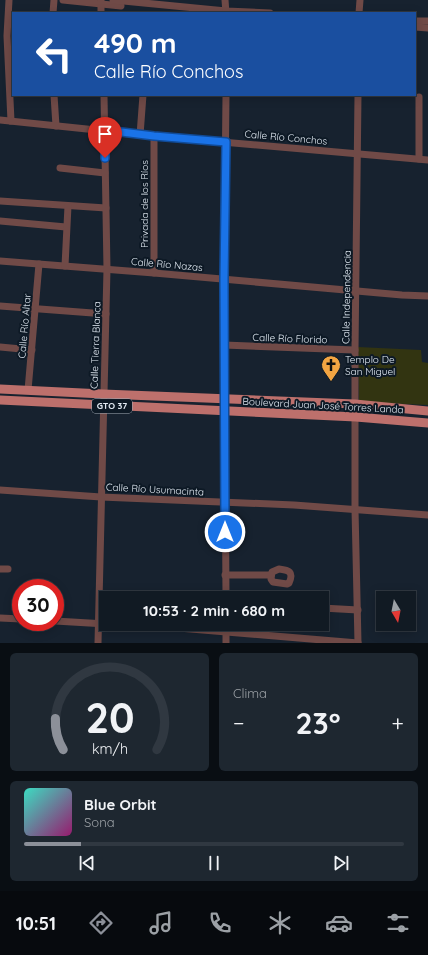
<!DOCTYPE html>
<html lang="es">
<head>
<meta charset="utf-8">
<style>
  :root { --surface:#111a23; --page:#1e2730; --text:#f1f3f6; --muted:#9ca1a6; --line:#303841; --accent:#8c9099 }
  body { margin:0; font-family:Quicksand,sans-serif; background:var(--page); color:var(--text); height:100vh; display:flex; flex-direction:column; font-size:15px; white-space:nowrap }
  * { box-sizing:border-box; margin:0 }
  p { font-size:13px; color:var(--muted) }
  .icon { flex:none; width:22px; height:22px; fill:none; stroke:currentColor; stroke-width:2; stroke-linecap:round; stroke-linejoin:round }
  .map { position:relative; height:643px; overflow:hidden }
  .side { display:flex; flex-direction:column; gap:10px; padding:10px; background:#090e13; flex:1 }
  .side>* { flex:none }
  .hud { position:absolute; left:12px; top:12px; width:404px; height:84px; border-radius:0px; box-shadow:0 2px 10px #0003,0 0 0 1px var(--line); background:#1a4fa0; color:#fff; overflow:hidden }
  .needle { width:26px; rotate:170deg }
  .controls { position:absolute; left:376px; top:591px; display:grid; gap:8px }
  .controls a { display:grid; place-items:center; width:40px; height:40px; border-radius:0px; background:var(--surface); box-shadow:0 2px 10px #0003,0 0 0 1px var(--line); font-size:20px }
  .speed { position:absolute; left:12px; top:579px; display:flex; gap:8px; font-size:20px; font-weight:700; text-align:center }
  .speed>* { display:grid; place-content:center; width:52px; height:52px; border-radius:50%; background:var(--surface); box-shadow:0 2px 10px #0003,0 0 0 1px var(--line); line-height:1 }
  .speed .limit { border:6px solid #d22; background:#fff; color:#111 }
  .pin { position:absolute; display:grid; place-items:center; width:34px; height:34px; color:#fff; margin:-41px -17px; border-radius:50% 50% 50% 0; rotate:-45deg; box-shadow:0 0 4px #0007 }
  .pin .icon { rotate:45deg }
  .me { position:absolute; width:44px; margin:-22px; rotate:0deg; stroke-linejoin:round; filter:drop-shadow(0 0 3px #0008) }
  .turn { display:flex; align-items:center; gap:14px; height:84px; padding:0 16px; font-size:18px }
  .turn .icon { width:52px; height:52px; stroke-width:2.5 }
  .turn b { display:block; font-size:28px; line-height:34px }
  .big { font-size:30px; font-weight:800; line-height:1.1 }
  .side .widget { flex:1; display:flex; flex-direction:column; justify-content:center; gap:6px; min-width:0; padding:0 14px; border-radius:6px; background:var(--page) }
  .side .dial { align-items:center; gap:0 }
  .dial svg { height:104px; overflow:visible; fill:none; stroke:var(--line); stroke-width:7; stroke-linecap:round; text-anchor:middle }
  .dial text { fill:var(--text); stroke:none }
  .song { display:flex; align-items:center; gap:12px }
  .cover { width:48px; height:48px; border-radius:6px; background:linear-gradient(135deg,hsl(170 70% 55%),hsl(320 70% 35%)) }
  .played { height:4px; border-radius:2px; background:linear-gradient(90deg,var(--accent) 15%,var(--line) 15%) }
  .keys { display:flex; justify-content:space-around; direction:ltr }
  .heat { display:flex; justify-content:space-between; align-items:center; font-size:22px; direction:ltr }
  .side .tiles { flex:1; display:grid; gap:10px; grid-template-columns:1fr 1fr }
  .widget:last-child { grid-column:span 2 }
  .trip { position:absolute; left:99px; top:591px; width:230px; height:40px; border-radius:0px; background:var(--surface); box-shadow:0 2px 10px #0003,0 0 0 1px var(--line); font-weight:800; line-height:40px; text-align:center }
  .tabs { display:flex; height:64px; justify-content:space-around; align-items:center; background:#070a0e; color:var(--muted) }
  .tabs .icon { width:28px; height:28px }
  .tabs .current { color:var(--accent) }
  .tabs b { font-size:18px; color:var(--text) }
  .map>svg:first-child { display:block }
  .green { fill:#323411 }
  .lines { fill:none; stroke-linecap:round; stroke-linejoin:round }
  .minor { stroke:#704a47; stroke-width:7 }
  .major { stroke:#bd706c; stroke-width:9 }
  .route-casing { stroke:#114b97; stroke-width:10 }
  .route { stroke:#1a73e8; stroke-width:7 }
  .labels { text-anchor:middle; stroke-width:4; stroke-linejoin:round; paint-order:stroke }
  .shield { fill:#0d1925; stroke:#a3acb6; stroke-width:1 }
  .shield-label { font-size:9px; font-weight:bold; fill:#e3ebf4 }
  .street-label { font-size:10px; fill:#e3ebf4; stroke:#0d1925 }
  .poi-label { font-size:10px; fill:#e3ebf4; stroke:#0d1925; text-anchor:start }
</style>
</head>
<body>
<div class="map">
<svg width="428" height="643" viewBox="0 0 428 643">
  <rect width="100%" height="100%" fill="#17222f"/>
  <!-- green -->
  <polygon class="green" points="358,347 421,350 422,362 428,363 428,405 359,402"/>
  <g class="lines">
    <!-- minor -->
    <g class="minor">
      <polyline points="9,0 7,36 11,121"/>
      <polyline points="63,0 121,6"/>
      <polyline points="101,0 101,13"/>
      <polyline points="113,0 226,11 270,13"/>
      <polyline points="225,0 226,13"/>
      <polyline points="53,13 54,0"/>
      <polyline points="359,13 360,0"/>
      <polyline points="415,21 428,21"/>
      <polyline points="415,27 428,28"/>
      <polyline points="54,95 56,126"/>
      <polyline points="0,120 154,136 428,160"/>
      <polyline points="140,135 143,95"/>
      <polyline points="154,136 154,273"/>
      <polyline points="419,159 419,97"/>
      <polyline points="60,168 105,173"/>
      <polyline points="0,201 106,208"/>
      <polyline points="0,221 66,227"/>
      <polyline points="0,261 154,273 402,295 428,296"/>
      <polyline points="65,266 68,206"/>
      <polyline points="0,306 106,314"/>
      <polyline points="224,345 355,350"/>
      <polyline points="0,347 32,350"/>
      <polyline points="28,390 39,264"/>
      <polyline points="0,490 101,497 294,505 428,515"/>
      <polyline points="0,569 8,569"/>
      <path d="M279,569c10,1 15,3 10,14l-2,1 -14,-2 -2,-3 1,-7z"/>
      <polyline points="225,575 271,575"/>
      <polyline points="226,598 224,279 226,95"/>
      <polyline points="322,608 358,610"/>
      <polyline points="0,618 21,619"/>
      <polyline points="55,621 106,624"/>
      <polyline points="121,624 143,625 358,643"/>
      <polyline points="226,624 226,643"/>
      <polyline points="98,643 107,269 104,95"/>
      <polyline points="358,643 355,509 355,350 358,95"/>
    </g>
    <!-- major -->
    <g class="major">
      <polyline points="0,389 103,394 355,404 428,411"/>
      <polyline points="0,400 356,417 428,423"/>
    </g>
  </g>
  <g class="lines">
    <defs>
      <polyline id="route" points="105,158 105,130 154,136 226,142 224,279 225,532"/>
    </defs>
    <!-- route casing -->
    <use href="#route" class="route-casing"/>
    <!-- route -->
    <use href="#route" class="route"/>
  </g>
  <!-- icons -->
  <defs>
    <symbol id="church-pin" viewBox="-11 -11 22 30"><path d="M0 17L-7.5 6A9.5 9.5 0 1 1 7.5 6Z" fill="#f3a542" stroke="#0d1925"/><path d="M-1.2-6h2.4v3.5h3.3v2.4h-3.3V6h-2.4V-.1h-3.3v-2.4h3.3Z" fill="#111"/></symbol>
  </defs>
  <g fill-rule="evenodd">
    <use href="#church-pin" x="320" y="354" width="22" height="30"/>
  </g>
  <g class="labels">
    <!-- shield labels -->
    <rect class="shield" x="92" y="399" width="40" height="14" rx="3"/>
    <g class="shield-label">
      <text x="112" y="409">GTO 37</text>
    </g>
    <!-- street labels -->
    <g class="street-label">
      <text transform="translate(286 137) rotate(5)" y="4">Calle Río Conchos</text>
      <text transform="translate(144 204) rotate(-90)" y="4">Privada de los Ríos</text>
      <text transform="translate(167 264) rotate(5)" y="4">Calle Río Nazas</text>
      <text transform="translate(346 297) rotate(-89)" y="4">Calle Independencia</text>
      <text transform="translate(24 326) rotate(-85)" y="4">Calle Río Altar</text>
      <text transform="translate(290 338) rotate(2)" y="4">Calle Río Florido</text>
      <text transform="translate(95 345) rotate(-88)" y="4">Calle Tierra Blanca</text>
      <text transform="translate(323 405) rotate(3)" y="4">Boulevard Juan José Torres Landa</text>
      <text transform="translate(155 489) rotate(3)" y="4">Calle Río Usumacinta</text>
    </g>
    <!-- poi labels -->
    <g class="poi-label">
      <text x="345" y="363">Templo De<tspan x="345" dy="12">San Miguel</tspan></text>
    </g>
  </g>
</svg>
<div class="controls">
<a><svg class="needle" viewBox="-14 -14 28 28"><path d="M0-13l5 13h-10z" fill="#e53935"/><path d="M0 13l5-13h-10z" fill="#9ca1a6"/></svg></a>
</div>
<div class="speed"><div class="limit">30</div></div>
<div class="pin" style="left:105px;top:158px;background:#d93025"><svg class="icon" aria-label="arrive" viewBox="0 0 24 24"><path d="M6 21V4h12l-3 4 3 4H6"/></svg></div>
<svg class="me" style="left:225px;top:532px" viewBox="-20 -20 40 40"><circle r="17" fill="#1a73e8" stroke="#fff" stroke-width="3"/><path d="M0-11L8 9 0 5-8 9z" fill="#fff"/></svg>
<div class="trip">10:53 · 2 min · 680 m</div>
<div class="hud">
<div class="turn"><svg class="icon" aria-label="left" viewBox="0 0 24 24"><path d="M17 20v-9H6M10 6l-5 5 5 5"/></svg><div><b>490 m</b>Calle Río Conchos</div></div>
</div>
</div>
<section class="side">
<div class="tiles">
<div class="widget dial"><svg viewBox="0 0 100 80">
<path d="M14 69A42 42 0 1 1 86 69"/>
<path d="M14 69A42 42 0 0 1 8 45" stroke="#8c9099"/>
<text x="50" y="56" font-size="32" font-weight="700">20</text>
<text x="50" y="72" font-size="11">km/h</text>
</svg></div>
<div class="widget"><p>Clima</p>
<div class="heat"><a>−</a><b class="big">23°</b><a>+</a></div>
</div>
<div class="widget">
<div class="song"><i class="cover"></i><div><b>Blue Orbit</b><p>Sona</p></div></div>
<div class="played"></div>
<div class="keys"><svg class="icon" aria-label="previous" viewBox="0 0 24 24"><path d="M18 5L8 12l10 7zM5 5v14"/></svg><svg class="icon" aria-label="pause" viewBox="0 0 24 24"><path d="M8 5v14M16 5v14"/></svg><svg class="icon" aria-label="next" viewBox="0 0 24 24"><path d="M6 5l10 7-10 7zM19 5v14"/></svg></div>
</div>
</div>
</section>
<nav class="tabs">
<b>10:51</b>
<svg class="icon current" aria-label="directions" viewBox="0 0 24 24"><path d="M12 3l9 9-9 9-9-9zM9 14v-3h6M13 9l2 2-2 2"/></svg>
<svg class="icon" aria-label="music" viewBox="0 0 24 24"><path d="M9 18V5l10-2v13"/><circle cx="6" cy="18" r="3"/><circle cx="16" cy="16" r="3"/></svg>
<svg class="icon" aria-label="phone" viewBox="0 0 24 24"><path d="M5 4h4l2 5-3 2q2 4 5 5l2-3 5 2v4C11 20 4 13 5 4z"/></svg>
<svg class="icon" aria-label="climate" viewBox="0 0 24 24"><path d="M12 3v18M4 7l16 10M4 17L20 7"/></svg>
<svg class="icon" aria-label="car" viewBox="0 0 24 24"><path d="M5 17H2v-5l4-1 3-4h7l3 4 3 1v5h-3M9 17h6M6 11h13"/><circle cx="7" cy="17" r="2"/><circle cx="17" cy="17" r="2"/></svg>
<svg class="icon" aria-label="filters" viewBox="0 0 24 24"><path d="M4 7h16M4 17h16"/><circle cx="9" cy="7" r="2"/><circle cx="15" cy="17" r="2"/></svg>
</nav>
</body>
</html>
